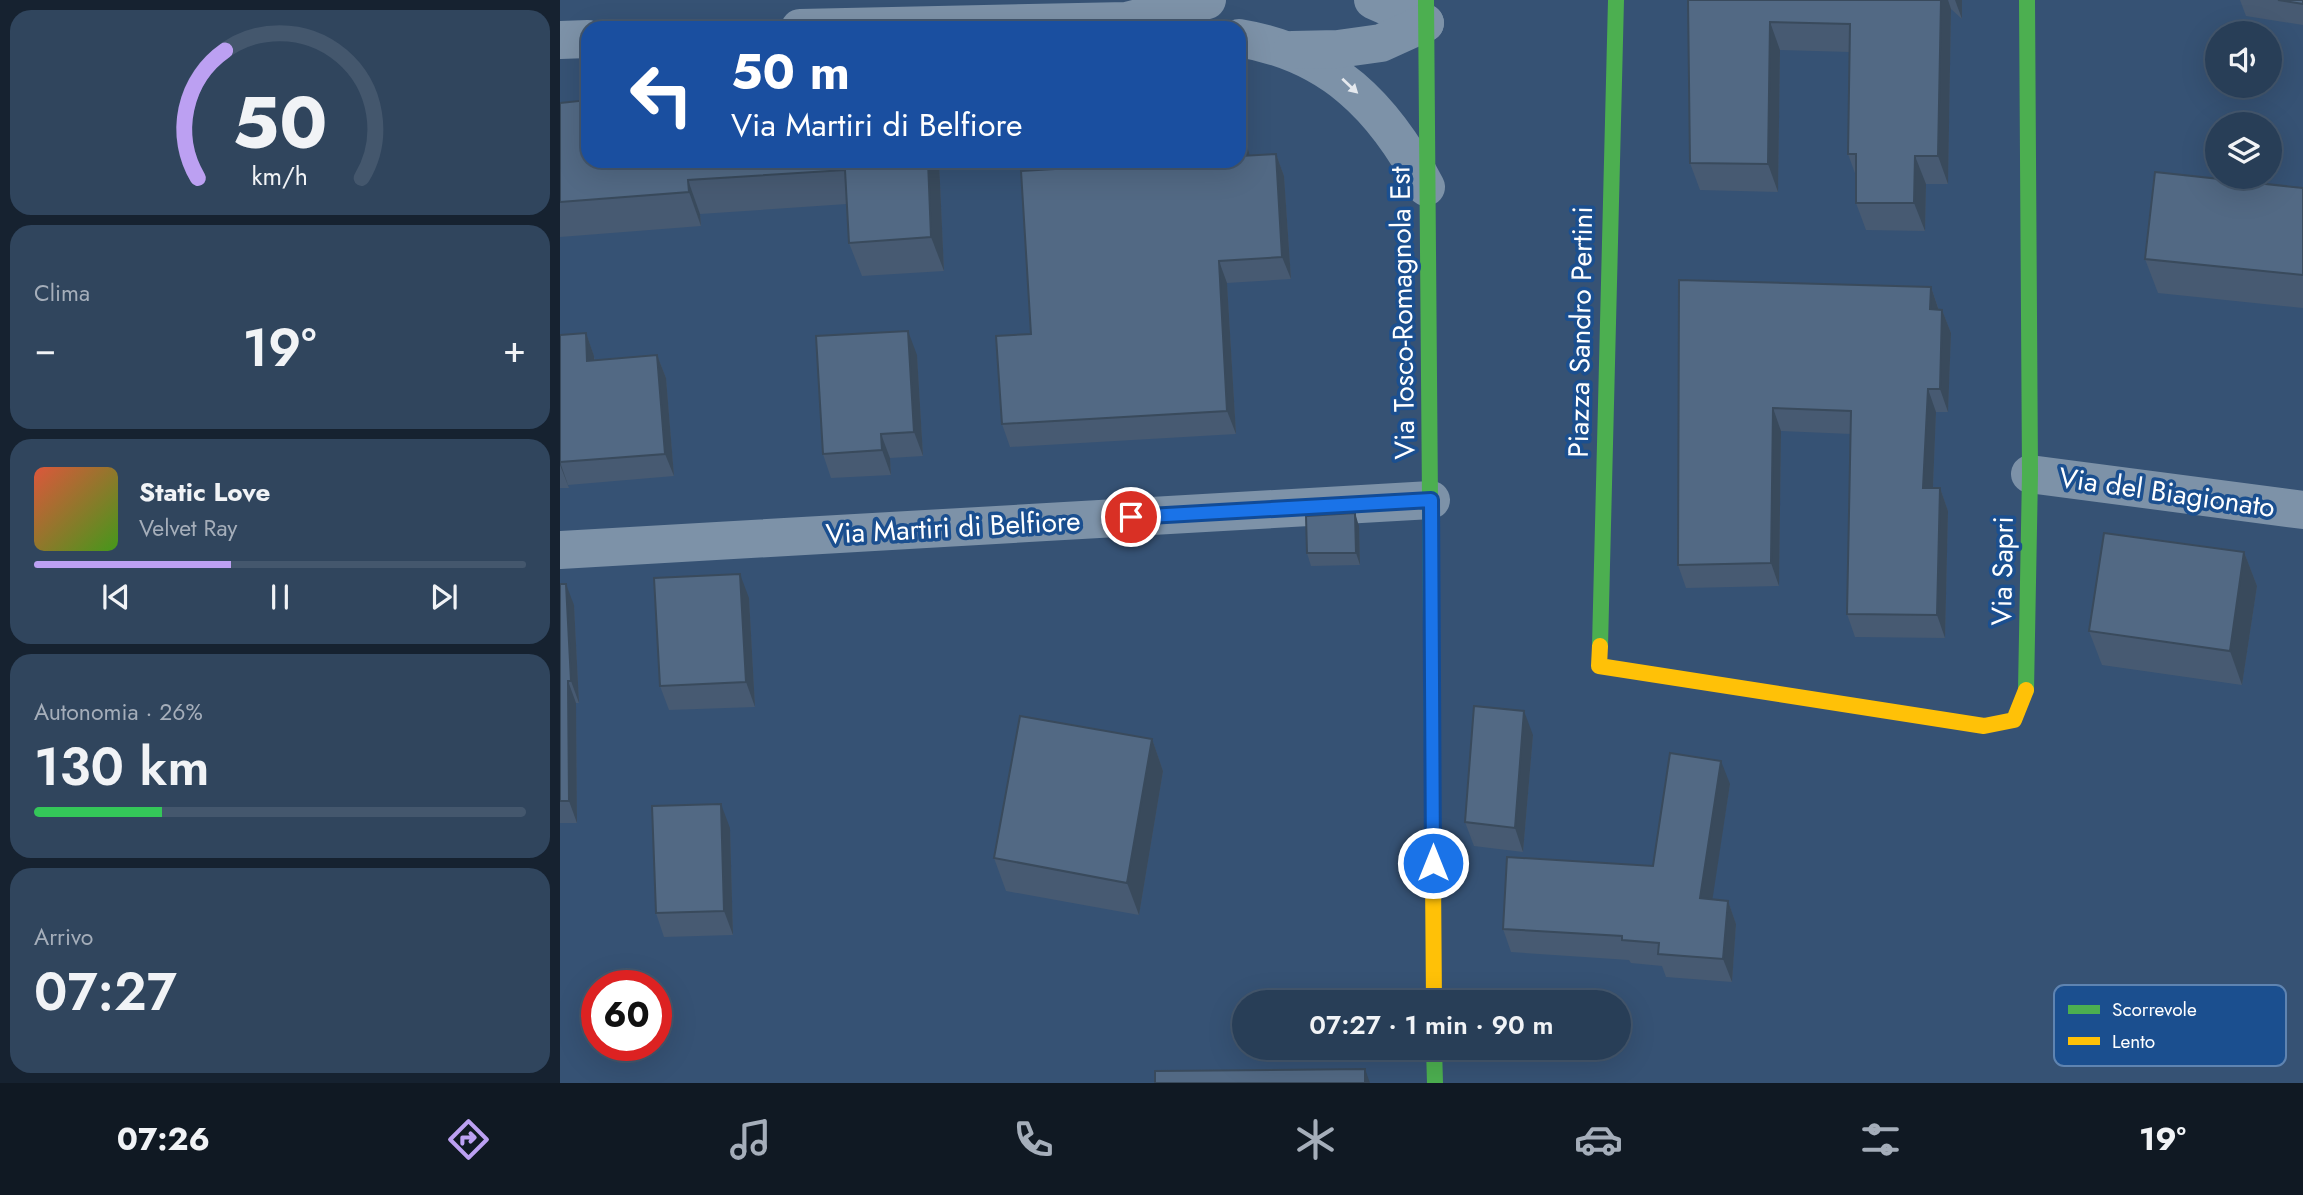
<!DOCTYPE html>
<html lang="it">
<head>
<meta charset="utf-8">
<style>
  :root { --surface:#283e57; --page:#30455d; --text:#f1f3f6; --muted:#a5aeba; --line:#44576d; --accent:#bca0f2 }
  body { margin:0; font-family:Jost,sans-serif; background:var(--page); color:var(--text); height:100vh; display:flex; flex-direction:column; font-size:26px; white-space:nowrap }
  * { box-sizing:border-box; margin:0 }
  p { font-size:23px; color:var(--muted) }
  .icon { flex:none; width:38px; height:38px; fill:none; stroke:currentColor; stroke-width:2; stroke-linecap:round; stroke-linejoin:round }
  .map { position:relative; flex:1; overflow:hidden }
  .drawer { display:flex; flex-direction:column; gap:10px; padding:10px; background:#162230; width:560px }
  .drawer>* { flex:none }
  .banner { position:absolute; left:21px; top:21px; width:665px; height:147px; border-radius:21px; box-shadow:0 7px 28px #0002,0 0 0 2px var(--line); background:#1a4fa0; color:#fff; overflow:hidden }
  .buttons { position:absolute; left:1645px; top:21px; display:grid; gap:14px }
  .buttons a { display:grid; place-items:center; width:77px; height:77px; border-radius:50%; background:var(--surface); box-shadow:0 7px 28px #0002,0 0 0 2px var(--line); font-size:35px }
  .speed { position:absolute; left:21px; top:970px; display:flex; gap:14px; font-size:35px; font-weight:700; text-align:center }
  .speed>* { display:grid; place-content:center; width:91px; height:91px; border-radius:50%; background:var(--surface); box-shadow:0 7px 28px #0002,0 0 0 2px var(--line); line-height:1 }
  .speed .limit { border:10px solid #d22; background:#fff; color:#111 }
  .pin { position:absolute; display:grid; place-items:center; width:60px; height:60px; color:#fff; margin:-30px; border:4px solid #fff; border-radius:50%; box-shadow:0 2px 7px #0007 }
  .me { position:absolute; width:77px; margin:-38px; rotate:0deg; stroke-linejoin:round; filter:drop-shadow(0 0 5px #0008) }
  .turn { display:flex; align-items:center; gap:24px; height:147px; padding:0 35px; font-size:32px }
  .turn .icon { width:91px; height:91px; stroke-width:2.5 }
  .turn b { display:block; font-size:49px; line-height:60px }
  .big { font-size:52px; font-weight:600; line-height:1.1 }
  .drawer .widget { flex:1; display:flex; flex-direction:column; justify-content:center; gap:10px; min-width:0; padding:0 24px; border-radius:21px; background:var(--page) }
  .drawer .dial { align-items:center; gap:0 }
  .dial svg { height:182px; overflow:visible; fill:none; stroke:var(--line); stroke-width:7; stroke-linecap:round; text-anchor:middle }
  .dial text { fill:var(--text); stroke:none }
  .song { display:flex; align-items:center; gap:21px }
  .cover { width:84px; height:84px; border-radius:10px; background:linear-gradient(135deg,hsl(10 70% 55%),hsl(100 70% 35%)) }
  .played { height:7px; border-radius:4px; background:linear-gradient(90deg,var(--accent) 40%,var(--line) 40%) }
  .keys { display:flex; justify-content:space-around; direction:ltr }
  .heat { display:flex; justify-content:space-between; align-items:center; font-size:38px; direction:ltr }
  .charge { height:10px; border-radius:5px; background:linear-gradient(90deg,#34c759 26%,var(--line) 0) }
  .trip { position:absolute; left:672px; top:990px; width:399px; height:70px; border-radius:35px; background:var(--surface); box-shadow:0 7px 28px #0002,0 0 0 2px var(--line); font-weight:600; line-height:70px; text-align:center }
  .tab-bar { display:flex; height:112px; justify-content:space-around; align-items:center; background:#101923; color:var(--muted) }
  .tab-bar .icon { width:49px; height:49px }
  .tab-bar .active { color:var(--accent) }
  .tab-bar b { font-size:32px; color:var(--text) }
  main { display:flex; flex:1; min-height:0 }
  .map>svg:first-child { display:block }
  .lines { fill:none; stroke-linecap:round; stroke-linejoin:round }
  .street { stroke:#7d92a8; stroke-width:38 }
  .fast { stroke:#4caf50; stroke-width:16 }
  .slow { stroke:#ffc107; stroke-width:16 }
  .wall { fill:#475a72 }
  .shaded-wall { fill:#394a5c }
  .building { fill:#526984; stroke:#394a5c; stroke-width:2 }
  .oneway { fill:#e5e9ee }
  .route-casing { stroke:#114b97; stroke-width:18 }
  .route { stroke:#1a73e8; stroke-width:12 }
  .labels { text-anchor:middle; stroke-width:7; stroke-linejoin:round; paint-order:stroke }
  .street-label { font-size:28px; fill:#fff; stroke:#1b4f8f }
  .key { fill:#1b4f8f; stroke:#5f84b1; stroke-width:2 }
  .key-label { font-size:19px; fill:#fff }
</style>
</head>
<body>
<main>
<section class="drawer">
<div class="widget dial"><svg viewBox="0 0 100 80">
<path d="M14 69A42 42 0 1 1 86 69"/>
<path d="M14 69A42 42 0 0 1 26 13" stroke="#bca0f2"/>
<text x="50" y="56" font-size="32" font-weight="700">50</text>
<text x="50" y="72" font-size="11">km/h</text>
</svg></div>
<div class="widget"><p>Clima</p>
<div class="heat"><a>−</a><b class="big">19°</b><a>+</a></div>
</div>
<div class="widget">
<div class="song"><i class="cover"></i><div><b>Static Love</b><p>Velvet Ray</p></div></div>
<div class="played"></div>
<div class="keys"><svg class="icon" aria-label="previous" viewBox="0 0 24 24"><path d="M18 5L8 12l10 7zM5 5v14"/></svg><svg class="icon" aria-label="pause" viewBox="0 0 24 24"><path d="M8 5v14M16 5v14"/></svg><svg class="icon" aria-label="next" viewBox="0 0 24 24"><path d="M6 5l10 7-10 7zM19 5v14"/></svg></div>
</div>
<div class="widget"><p>Autonomia · 26%</p><b class="big">130 km</b><div class="charge"></div></div>
<div class="widget"><p>Arrivo</p><b class="big">07:27</b></div>
</section>
<div class="map">
<svg width="1743" height="1083" viewBox="0 0 1743 1083">
  <rect width="100%" height="100%" fill="#365274"/>
  <g class="lines">
    <!-- street -->
    <g class="street">
      <polyline points="813,0 865,23"/>
      <polyline points="240,28 567,21 647,0"/>
      <path d="M679,38c92,15 145,69 187,149"/>
      <polyline points="0,40 28,39"/>
      <polyline points="732,50 778,49 821,43 865,23"/>
      <polyline points="1470,474 1743,510"/>
      <polyline points="0,550 871,500"/>
    </g>
    <!-- fast -->
    <g class="fast">
      <polyline points="866,0 873,877"/>
      <polyline points="1040,646 1056,0"/>
      <polyline points="1466,690 1470,474 1467,0"/>
      <polyline points="874,1048 875,1083"/>
    </g>
    <!-- slow -->
    <g class="slow">
      <polyline points="1040,646 1039,666 1424,726 1454,720 1466,690"/>
      <polyline points="873,877 874,1003"/>
    </g>
  </g>
  <!-- wall -->
  <g class="wall">
    <polygon points="1128,0 1402,0 1402,19 1391,9 1388,184 1366,184 1365,231 1306,230 1296,203 1296,176 1288,154 1290,52 1220,50 1218,192 1140,190 1130,163"/>
    <polygon points="1680,0 1743,0 1743,25 1686,16"/>
    <polygon points="0,103 28,161 379,161 384,271 302,276 289,243 287,204 140,214 141,226 0,237"/>
    <polygon points="680,129 689,152 689,156 716,154 724,176 731,279 667,283 676,434 450,447 442,424 471,334 494,169"/>
    <polygon points="1743,188 1743,308 1598,293 1585,259"/>
    <polygon points="1119,280 1371,287 1379,310 1382,310 1391,333 1388,412 1376,412 1373,488 1380,488 1388,511 1385,638 1295,637 1287,614 1291,434 1221,431 1219,586 1126,588 1118,565"/>
    <polygon points="26,333 34,356 35,361 97,355 106,378 114,476 8,485 9,488 0,488 0,335"/>
    <polygon points="357,355 363,456 330,458 331,475 271,478 263,454"/>
    <polygon points="799,526 800,565 751,566 747,553"/>
    <polygon points="1684,552 1697,586 1682,685 1542,665 1529,631"/>
    <polygon points="0,584 14,605 19,703 16,703 17,823 0,823"/>
    <polygon points="189,598 195,707 109,710 100,686"/>
    <polygon points="973,735 963,852 914,846 905,822"/>
    <polygon points="592,739 603,771 579,915 446,891 434,858"/>
    <polygon points="1170,784 1152,899 1168,901 1176,924 1172,982 1106,977 1102,966 1071,963 1069,960 951,952 943,929 1093,866"/>
    <polygon points="170,828 173,935 104,937 96,913"/>
  </g>
  <!-- shaded-wall -->
  <g class="shaded-wall">
    <polygon points="1381,0 1388,0 1391,9 1388,184 1378,156"/>
    <polygon points="1395,0 1402,0 1402,19"/>
    <polygon points="1210,22 1220,50 1218,192 1208,164"/>
    <polygon points="680,129 689,152 690,179 681,156"/>
    <polygon points="716,154 724,176 731,279 722,257"/>
    <polygon points="1355,156 1366,184 1365,231 1354,203"/>
    <polygon points="368,161 379,161 384,271 371,237"/>
    <polygon points="128,180 140,214 141,226 129,192"/>
    <polygon points="659,261 667,283 676,434 667,411"/>
    <polygon points="1371,287 1379,311 1370,309"/>
    <polygon points="1382,310 1391,333 1388,412 1380,389"/>
    <polygon points="348,331 357,355 363,456 354,432"/>
    <polygon points="26,333 34,356 35,384 27,361"/>
    <polygon points="97,355 106,378 114,476 105,454"/>
    <polygon points="1368,389 1376,412 1372,511 1363,488"/>
    <polygon points="1213,408 1221,431 1219,586 1211,563"/>
    <polygon points="321,434 330,458 331,475 322,450"/>
    <polygon points="0,462 8,485 9,488 0,465"/>
    <polygon points="1380,488 1388,511 1385,638 1377,615"/>
    <polygon points="795,513 799,526 800,565 796,553"/>
    <polygon points="1684,552 1697,586 1682,685 1670,651"/>
    <polygon points="180,574 189,598 195,707 186,682"/>
    <polygon points="6,584 14,605 19,703 11,681"/>
    <polygon points="8,681 16,703 17,823 9,801"/>
    <polygon points="964,711 973,735 963,852 955,828"/>
    <polygon points="592,739 603,771 579,915 567,883"/>
    <polygon points="1161,761 1170,784 1149,922 1140,898"/>
    <polygon points="161,804 170,828 173,935 164,911"/>
    <polygon points="1168,901 1176,924 1172,982 1163,959"/>
    <polygon points="805,1069 810,1083 805,1083"/>
  </g>
  <!-- building -->
  <g class="building">
    <polygon points="1128,0 1381,0 1378,156 1355,156 1354,203 1296,203 1296,154 1288,154 1290,24 1210,22 1208,164 1130,163"/>
    <polygon points="1718,0 1743,0 1743,4"/>
    <polygon points="28,100 28,161 368,161 371,237 289,243 285,170 128,180 129,192 0,202 0,103"/>
    <polygon points="679,129 680,129 681,156 716,154 722,257 659,261 667,411 442,424 436,336 471,334 461,171 494,169 494,161 679,161"/>
    <polygon points="1595,172 1743,188 1743,275 1585,259"/>
    <polygon points="1119,280 1371,287 1370,309 1382,310 1380,389 1368,389 1363,488 1380,488 1377,615 1287,614 1291,411 1213,408 1211,563 1118,565"/>
    <polygon points="348,331 354,432 321,434 322,450 263,454 256,336"/>
    <polygon points="26,333 27,361 97,355 105,454 0,462 0,465 0,335"/>
    <polygon points="795,513 796,553 747,553 746,516"/>
    <polygon points="1544,533 1684,552 1670,651 1529,631"/>
    <polygon points="180,574 186,682 100,686 94,578"/>
    <polygon points="0,584 6,584 11,681 8,681 9,801 0,801"/>
    <polygon points="914,706 964,711 955,828 905,822"/>
    <polygon points="460,716 592,739 567,883 434,858"/>
    <polygon points="1110,753 1161,761 1140,898 1168,901 1163,959 1098,954 1099,943 1062,940 1062,936 943,929 947,857 1093,866"/>
    <polygon points="161,804 164,911 96,913 92,806"/>
    <polygon points="805,1069 805,1083 595,1083 595,1071"/>
  </g>
  <!-- one-way arrows -->
  <defs><path id="oneway-solid" d="M-6-.8H1V-3.2L6.5 0L1 3.2V.8H-6Z" transform="scale(1.75)"/></defs>
  <use class="oneway" href="#oneway-solid" transform="translate(790 86) rotate(43)"/>
  <g class="lines">
    <defs>
      <polyline id="route" points="571,517 871,500 873,863"/>
    </defs>
    <!-- route casing -->
    <use href="#route" class="route-casing"/>
    <!-- route -->
    <use href="#route" class="route"/>
  </g>
  <g class="labels">
    <!-- street labels -->
    <g class="street-label">
      <text transform="translate(842 313) rotate(-91)" y="10">Via Tosco-Romagnola Est</text>
      <text transform="translate(1020 332) rotate(-89)" y="10">Piazza Sandro Pertini</text>
      <text transform="translate(1607 492) rotate(8)" y="10">Via del Biagionato</text>
      <text transform="translate(393 527) rotate(-3)" y="10">Via Martiri di Belfiore</text>
      <text transform="translate(1442 571) rotate(-89)" y="10">Via Sapri</text>
    </g>
  </g>
  <!-- legend -->
  <rect x="1494" y="985" width="232" height="81" rx="10" class="key"/>
  <rect x="1508" y="1005" width="32" height="9" fill="#4caf50"/>
  <rect x="1508" y="1037" width="32" height="8" fill="#ffc107"/>
  <g class="key-label">
    <text x="1552" y="1016">Scorrevole</text>
    <text x="1552" y="1048">Lento</text>
  </g>
</svg>
<div class="buttons">
<a><svg class="icon" aria-label="sound" viewBox="0 0 24 24"><path d="M4 9h4l5-4v14l-5-4H4zM17 9q2 3 0 6"/></svg></a>
<a><svg class="icon" aria-label="layers" viewBox="0 0 24 24"><path d="M12 4l9 5-9 5-9-5zM3 14l9 5 9-5"/></svg></a>
</div>
<div class="speed"><div class="limit">60</div></div>
<div class="pin" style="left:571px;top:517px;background:#d93025"><svg class="icon" aria-label="arrive" viewBox="0 0 24 24"><path d="M6 21V4h12l-3 4 3 4H6"/></svg></div>
<svg class="me" style="left:873px;top:863px" viewBox="-20 -20 40 40"><circle r="17" fill="#1a73e8" stroke="#fff" stroke-width="3"/><path d="M0-11L8 9 0 5-8 9z" fill="#fff"/></svg>
<div class="trip">07:27 · 1 min · 90 m</div>
<div class="banner">
<div class="turn"><svg class="icon" aria-label="left" viewBox="0 0 24 24"><path d="M17 20v-9H6M10 6l-5 5 5 5"/></svg><div><b>50 m</b>Via Martiri di Belfiore</div></div>
</div>
</div>
</main>
<nav class="tab-bar">
<b>07:26</b>
<svg class="icon active" aria-label="directions" viewBox="0 0 24 24"><path d="M12 3l9 9-9 9-9-9zM9 14v-3h6M13 9l2 2-2 2"/></svg>
<svg class="icon" aria-label="music" viewBox="0 0 24 24"><path d="M9 18V5l10-2v13"/><circle cx="6" cy="18" r="3"/><circle cx="16" cy="16" r="3"/></svg>
<svg class="icon" aria-label="phone" viewBox="0 0 24 24"><path d="M5 4h4l2 5-3 2q2 4 5 5l2-3 5 2v4C11 20 4 13 5 4z"/></svg>
<svg class="icon" aria-label="climate" viewBox="0 0 24 24"><path d="M12 3v18M4 7l16 10M4 17L20 7"/></svg>
<svg class="icon" aria-label="car" viewBox="0 0 24 24"><path d="M5 17H2v-5l4-1 3-4h7l3 4 3 1v5h-3M9 17h6M6 11h13"/><circle cx="7" cy="17" r="2"/><circle cx="17" cy="17" r="2"/></svg>
<svg class="icon" aria-label="filters" viewBox="0 0 24 24"><path d="M4 7h16M4 17h16"/><circle cx="9" cy="7" r="2"/><circle cx="15" cy="17" r="2"/></svg>
<b>19°</b>
</nav>
</body>
</html>
